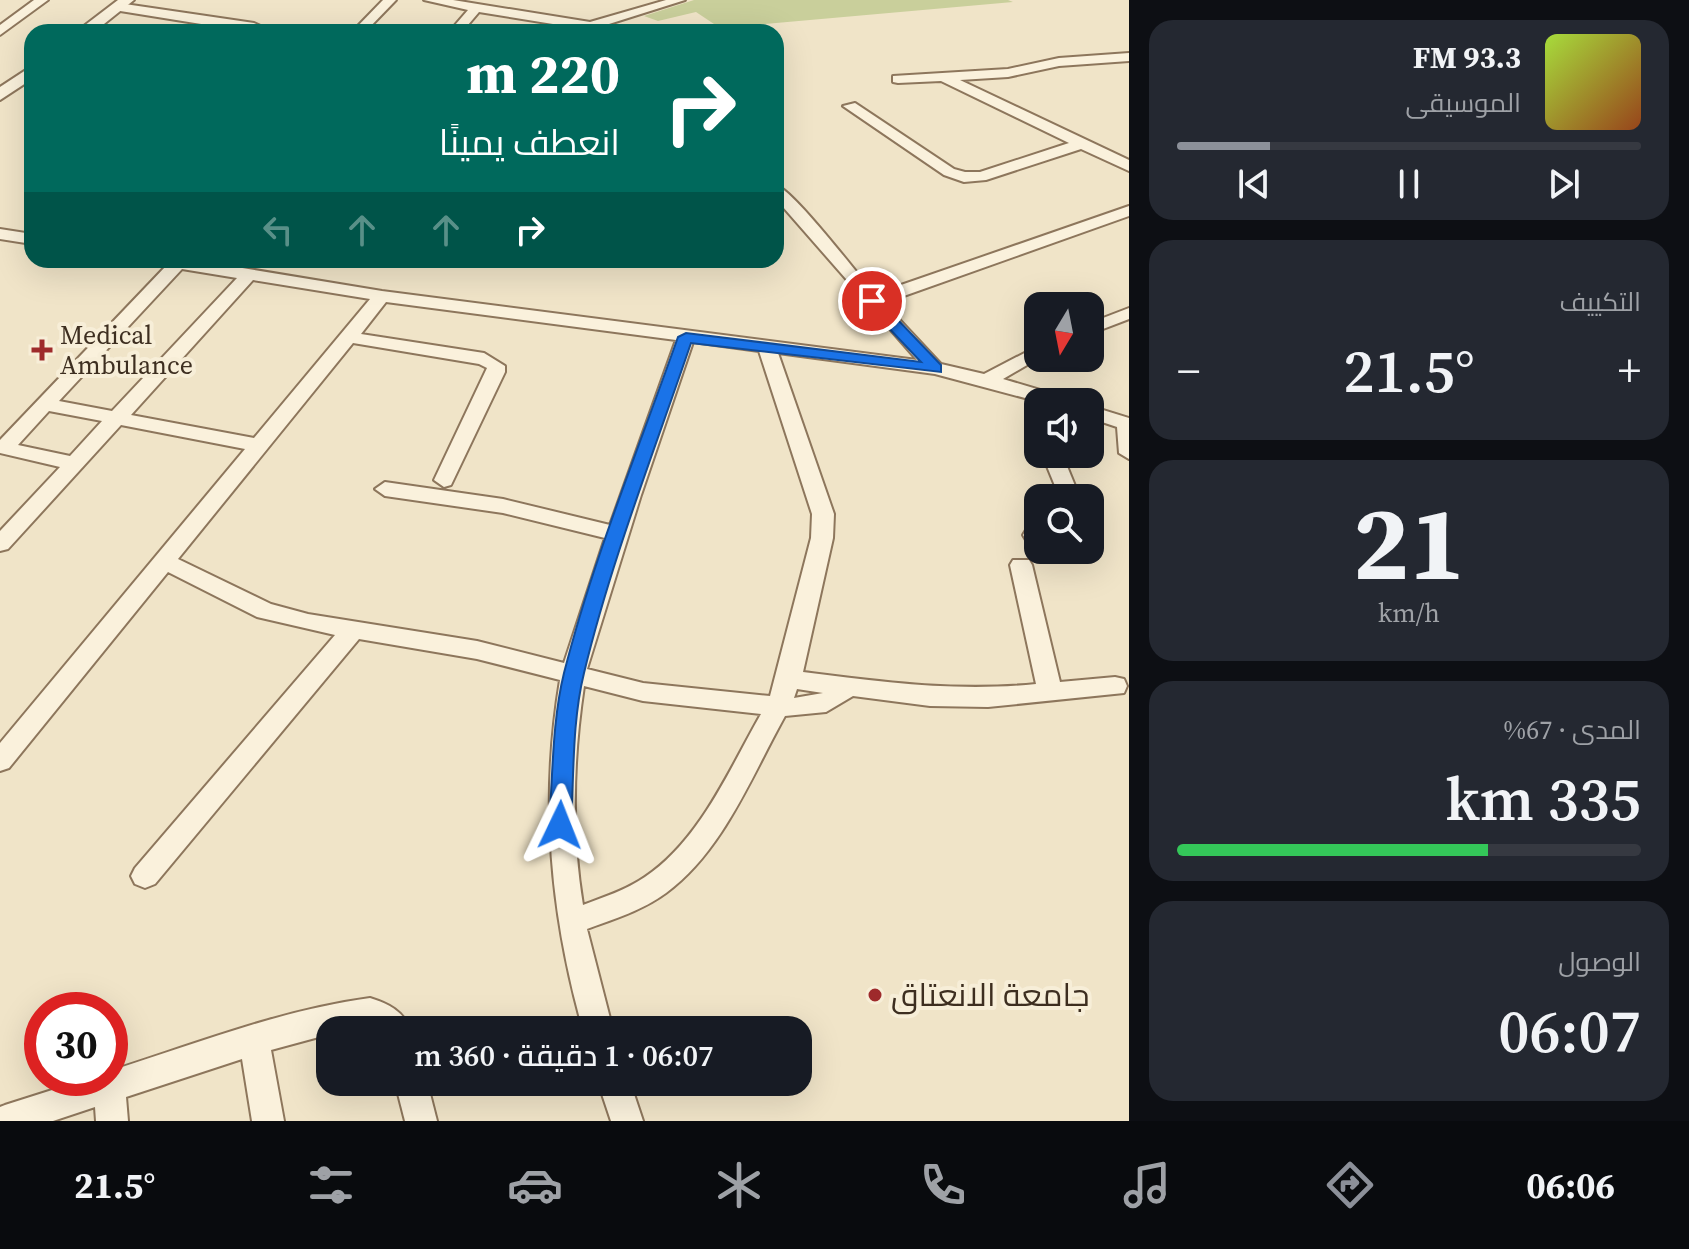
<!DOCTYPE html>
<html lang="ar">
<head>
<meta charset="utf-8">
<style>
  :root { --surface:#171b24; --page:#242831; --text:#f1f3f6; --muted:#9ea1a6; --line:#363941; --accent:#8c9099 }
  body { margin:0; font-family:"Source Serif 4",Cairo,serif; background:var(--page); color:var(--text); direction:rtl; height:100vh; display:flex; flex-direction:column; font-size:30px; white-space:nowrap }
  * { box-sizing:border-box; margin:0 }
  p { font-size:26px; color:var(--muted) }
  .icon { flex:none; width:44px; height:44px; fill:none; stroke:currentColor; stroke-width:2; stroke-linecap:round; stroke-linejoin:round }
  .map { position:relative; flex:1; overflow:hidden; direction:ltr }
  .details { display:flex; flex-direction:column; gap:20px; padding:20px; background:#0d0f14; width:560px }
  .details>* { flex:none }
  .top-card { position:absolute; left:24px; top:24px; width:760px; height:244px; border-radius:24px; box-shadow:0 8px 32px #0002; direction:rtl; background:#00695c; color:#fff; overflow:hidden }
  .needle { width:52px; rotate:190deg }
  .controls { position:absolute; left:1024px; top:292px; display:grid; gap:16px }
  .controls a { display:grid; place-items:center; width:80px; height:80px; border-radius:16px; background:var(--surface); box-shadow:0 8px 32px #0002; font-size:40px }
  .speed { position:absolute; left:24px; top:992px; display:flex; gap:16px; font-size:40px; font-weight:700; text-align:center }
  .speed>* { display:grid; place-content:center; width:104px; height:104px; border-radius:50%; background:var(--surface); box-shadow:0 8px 32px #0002; line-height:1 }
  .speed .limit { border:12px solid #d22; background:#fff; color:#111 }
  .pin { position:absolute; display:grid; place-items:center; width:68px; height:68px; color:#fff; margin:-34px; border:4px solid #fff; border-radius:50%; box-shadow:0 2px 8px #0007 }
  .me { position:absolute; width:88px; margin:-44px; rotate:2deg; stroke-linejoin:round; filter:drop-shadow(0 0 6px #0008) }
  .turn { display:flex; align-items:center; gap:28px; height:168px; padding:0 32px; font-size:36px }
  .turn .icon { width:104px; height:104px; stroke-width:2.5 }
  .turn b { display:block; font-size:56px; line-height:68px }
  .lanes { display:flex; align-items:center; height:76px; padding:0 32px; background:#0003; justify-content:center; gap:40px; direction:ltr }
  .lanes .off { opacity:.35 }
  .big { font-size:60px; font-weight:600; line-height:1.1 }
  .details .tile { flex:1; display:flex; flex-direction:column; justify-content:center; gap:12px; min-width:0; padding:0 28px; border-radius:24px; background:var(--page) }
  .details .dial { align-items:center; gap:0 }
  .dial b { font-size:104px; line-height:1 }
  .song { display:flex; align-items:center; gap:24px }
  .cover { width:96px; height:96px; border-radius:12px; background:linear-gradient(135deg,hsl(80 70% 55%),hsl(20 70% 35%)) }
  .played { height:8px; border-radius:4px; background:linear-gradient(90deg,var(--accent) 20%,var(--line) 20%) }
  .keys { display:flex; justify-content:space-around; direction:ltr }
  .heat { display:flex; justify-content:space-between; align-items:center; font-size:44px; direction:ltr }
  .charge { height:12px; border-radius:6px; background:linear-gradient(90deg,#34c759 67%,var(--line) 0) }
  .trip { position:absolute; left:316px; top:1016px; width:496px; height:80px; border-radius:24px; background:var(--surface); box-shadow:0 8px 32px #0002; font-weight:600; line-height:80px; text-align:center; direction:rtl }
  .dock { display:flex; height:128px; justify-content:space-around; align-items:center; background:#090b0e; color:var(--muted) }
  .dock .icon { width:56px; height:56px }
  .dock .on { color:var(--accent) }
  .dock b { font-size:36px; color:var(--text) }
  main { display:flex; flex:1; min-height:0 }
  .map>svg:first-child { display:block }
  .green { fill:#c9cf9b }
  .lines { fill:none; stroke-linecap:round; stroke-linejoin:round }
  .minor-casing { stroke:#8d765c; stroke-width:4 }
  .tertiary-casing { stroke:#8d765c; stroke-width:4 }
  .minor { fill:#faf1dc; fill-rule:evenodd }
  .tertiary { fill:#faf1dc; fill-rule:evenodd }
  .route { fill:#1a73e8; stroke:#114b97; stroke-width:2 }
  .poi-dot { fill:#9e2a2b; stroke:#f7eed8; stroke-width:3 }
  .labels { text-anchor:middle; stroke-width:8; stroke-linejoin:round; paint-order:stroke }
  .poi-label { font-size:26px; fill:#3d2e20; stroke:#f7eed8; text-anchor:start }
  .near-poi-label { font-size:32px; fill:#3d2e20; stroke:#f7eed8; text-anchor:start }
</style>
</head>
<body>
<main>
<section class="details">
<div class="tile">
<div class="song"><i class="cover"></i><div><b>93.3 FM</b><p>الموسيقى</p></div></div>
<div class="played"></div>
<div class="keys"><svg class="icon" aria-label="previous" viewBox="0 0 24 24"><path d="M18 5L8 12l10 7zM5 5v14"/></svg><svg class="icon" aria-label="pause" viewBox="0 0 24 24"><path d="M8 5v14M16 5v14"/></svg><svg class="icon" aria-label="next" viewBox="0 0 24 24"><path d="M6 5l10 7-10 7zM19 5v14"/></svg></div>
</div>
<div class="tile"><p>التكييف</p>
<div class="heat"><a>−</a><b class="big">21.5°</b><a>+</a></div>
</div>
<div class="tile dial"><b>21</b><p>km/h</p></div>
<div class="tile"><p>المدى · 67%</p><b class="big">335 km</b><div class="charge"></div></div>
<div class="tile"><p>الوصول</p><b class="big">06:07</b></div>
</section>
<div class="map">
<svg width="1129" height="1121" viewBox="0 0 1129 1121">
  <rect width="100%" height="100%" fill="#f0e4c8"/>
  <!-- green -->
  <polygon class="green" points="694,0 1008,0 1013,2 720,28 696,12 658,21 644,16"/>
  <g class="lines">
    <defs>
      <g id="minor">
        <polygon points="34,0 48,0 0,35 0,25"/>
        <polygon points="383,0 396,0 365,32 352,32"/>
        <polygon points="424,0 453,0 590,22 666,0 685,0 590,30 479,12 462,32 449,32 468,10"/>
        <polygon points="118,3 254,23 265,28 263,32 251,32 114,10 114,4"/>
        <polygon points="1129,53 1129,61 1059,66 1008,77 960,80 1129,160 1129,171 1081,149 986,180 964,182 944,175 843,106 855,103 954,169 965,172 980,172 1069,143 941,81 898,83 893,82 893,76 1008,69 1059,58"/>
        <path d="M776,185c19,7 81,89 99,109l254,-88v10l-245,87 57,61 43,10 54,-28 1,12 -36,21 64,19 3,4h-30l-105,-28 -157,-21 56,161 -1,24 -30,134c80,10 152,20 233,12l-26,-119 3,-5h16l3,5 28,117 55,-5 9,2 3,7 -3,7 -136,14 -58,-1 -77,-10 -27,16 -41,4c-34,61 -62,135 -119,177 -23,17 -52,26 -79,36l26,101h-30c-33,-117 -43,-230 -23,-350l-83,-21 -118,-20 -204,245 -10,4 -10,-4 -4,-8 4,-8 200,-233 -78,-18 -89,-45 -159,196 -9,3v-28l245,-294 -124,-24 -113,124 -8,2v-20l60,-64 -60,-14v-13l166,-174 -15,-6h43l188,31 535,69 -141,-161zM182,269l55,9 -125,133 -53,-10zM253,280l117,19 -116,139 -123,-23zM386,302l290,38 -66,185 -107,-26 -118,-17 -10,7 10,7 118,17 102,25 -41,125 -87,-22 -169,-27 -37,-10 -93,-45 175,-216 126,21 8,4 -53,112 10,7 7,-2 54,-113v-6l-21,-13 -123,-19zM693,342l66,9 53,163 -1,24 -41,158 -127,-13 -56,-14 54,-174zM49,411l53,10 -32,35 -52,-11zM584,686l59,15 118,13c-32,56 -61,126 -116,163 -19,13 -41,20 -62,28 -12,-73 -10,-146 1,-219zM797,689l26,4 -29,5z"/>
        <polygon points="0,229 32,234 32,244 0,239"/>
        <polygon points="1129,308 1129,319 1090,334 1090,323"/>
        <polygon points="1090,406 1129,418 1129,459 1119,453 1117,427 1090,418"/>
        <polygon points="1042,454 1062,454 1080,498 1060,498"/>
        <polygon points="1034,528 1038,528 1038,542 1026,540 1023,535 1026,530"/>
        <path d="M370,998c19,6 33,13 41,32h-36l-5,-4 -40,4v4l-59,16 13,71h-32l-10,-62 -116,38 2,24h-32l-1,-14 -42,14h-53v-14l5,-2 85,-27h20v-7c85,-27 171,-61 260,-73z"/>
        <polygon points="395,1082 427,1082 437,1121 405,1121"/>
        <polygon points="598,1082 630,1082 643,1121 611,1121"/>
      </g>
      <g id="tertiary">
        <polygon points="118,0 134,0 94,32 76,32"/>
        <polygon points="32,66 32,79 0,100 0,87"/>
      </g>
    </defs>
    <!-- minor casing -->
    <use href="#minor" class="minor-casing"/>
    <!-- tertiary casing -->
    <use href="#tertiary" class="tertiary-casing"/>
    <!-- minor -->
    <use href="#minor" class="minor"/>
    <!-- tertiary -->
    <use href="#tertiary" class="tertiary"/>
  </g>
  <!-- route -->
  <path class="route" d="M872,297l5,1 64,67v7l-250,-29c-37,109 -80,218 -107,330 -12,49 -10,102 -13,152l-3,6 -8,3 -7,-3 -4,-6c4,-50 3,-103 15,-152 29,-114 75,-225 114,-336l8,-4 235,29 -55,-58v-6z"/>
  <!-- markers -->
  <g class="poi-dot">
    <path d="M38 338h8v8h8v8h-8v8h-8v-8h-8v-8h8z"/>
    <circle cx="875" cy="995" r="8"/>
  </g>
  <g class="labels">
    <!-- poi labels -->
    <g class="poi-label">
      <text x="60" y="344">Medical<tspan x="60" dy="30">Ambulance</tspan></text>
    </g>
    <!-- near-poi labels -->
    <g class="near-poi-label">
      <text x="891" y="1006">جامعة الانعتاق</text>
    </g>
  </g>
</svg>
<div class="controls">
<a><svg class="needle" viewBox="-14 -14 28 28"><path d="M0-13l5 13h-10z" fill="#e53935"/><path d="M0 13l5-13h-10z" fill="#9ea1a6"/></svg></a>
<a><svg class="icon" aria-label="sound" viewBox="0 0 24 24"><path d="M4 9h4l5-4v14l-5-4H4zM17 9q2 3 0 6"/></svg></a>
<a><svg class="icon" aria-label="search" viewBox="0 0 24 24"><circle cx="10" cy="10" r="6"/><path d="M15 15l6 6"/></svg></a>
</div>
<div class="speed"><div class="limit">30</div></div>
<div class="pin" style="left:872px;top:301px;background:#d93025"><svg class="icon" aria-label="arrive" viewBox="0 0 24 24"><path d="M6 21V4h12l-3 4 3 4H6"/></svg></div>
<svg class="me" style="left:560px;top:825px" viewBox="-20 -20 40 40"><path d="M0-17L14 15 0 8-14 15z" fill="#1a73e8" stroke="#fff" stroke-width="4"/></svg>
<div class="trip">06:07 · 1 دقيقة · 360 m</div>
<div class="top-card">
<div class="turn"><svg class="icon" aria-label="right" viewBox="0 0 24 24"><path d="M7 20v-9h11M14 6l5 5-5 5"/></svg><div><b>220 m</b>انعطف يمينًا</div></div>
<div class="lanes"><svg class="icon off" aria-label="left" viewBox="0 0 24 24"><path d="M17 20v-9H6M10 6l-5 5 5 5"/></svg><svg class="icon off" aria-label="ahead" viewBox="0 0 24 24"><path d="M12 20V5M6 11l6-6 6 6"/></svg><svg class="icon off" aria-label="ahead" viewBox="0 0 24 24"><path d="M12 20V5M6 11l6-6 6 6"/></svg><svg class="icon" aria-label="right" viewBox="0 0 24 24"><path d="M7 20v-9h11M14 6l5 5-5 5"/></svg></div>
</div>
</div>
</main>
<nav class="dock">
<b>06:06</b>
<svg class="icon on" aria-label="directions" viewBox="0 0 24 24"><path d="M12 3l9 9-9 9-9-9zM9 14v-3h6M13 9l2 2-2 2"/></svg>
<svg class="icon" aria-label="music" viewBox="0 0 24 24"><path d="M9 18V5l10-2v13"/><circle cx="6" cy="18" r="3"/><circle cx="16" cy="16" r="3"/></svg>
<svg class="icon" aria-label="phone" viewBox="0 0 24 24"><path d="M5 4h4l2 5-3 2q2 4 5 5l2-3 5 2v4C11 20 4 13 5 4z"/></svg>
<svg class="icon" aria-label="climate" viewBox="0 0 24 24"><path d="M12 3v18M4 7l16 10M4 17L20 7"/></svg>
<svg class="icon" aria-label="car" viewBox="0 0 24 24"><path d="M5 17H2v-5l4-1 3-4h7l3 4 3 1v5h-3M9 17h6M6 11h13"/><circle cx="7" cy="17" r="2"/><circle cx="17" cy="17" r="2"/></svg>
<svg class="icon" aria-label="filters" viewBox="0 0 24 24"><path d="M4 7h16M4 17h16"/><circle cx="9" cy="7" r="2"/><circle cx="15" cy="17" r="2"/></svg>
<b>21.5°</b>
</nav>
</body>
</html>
